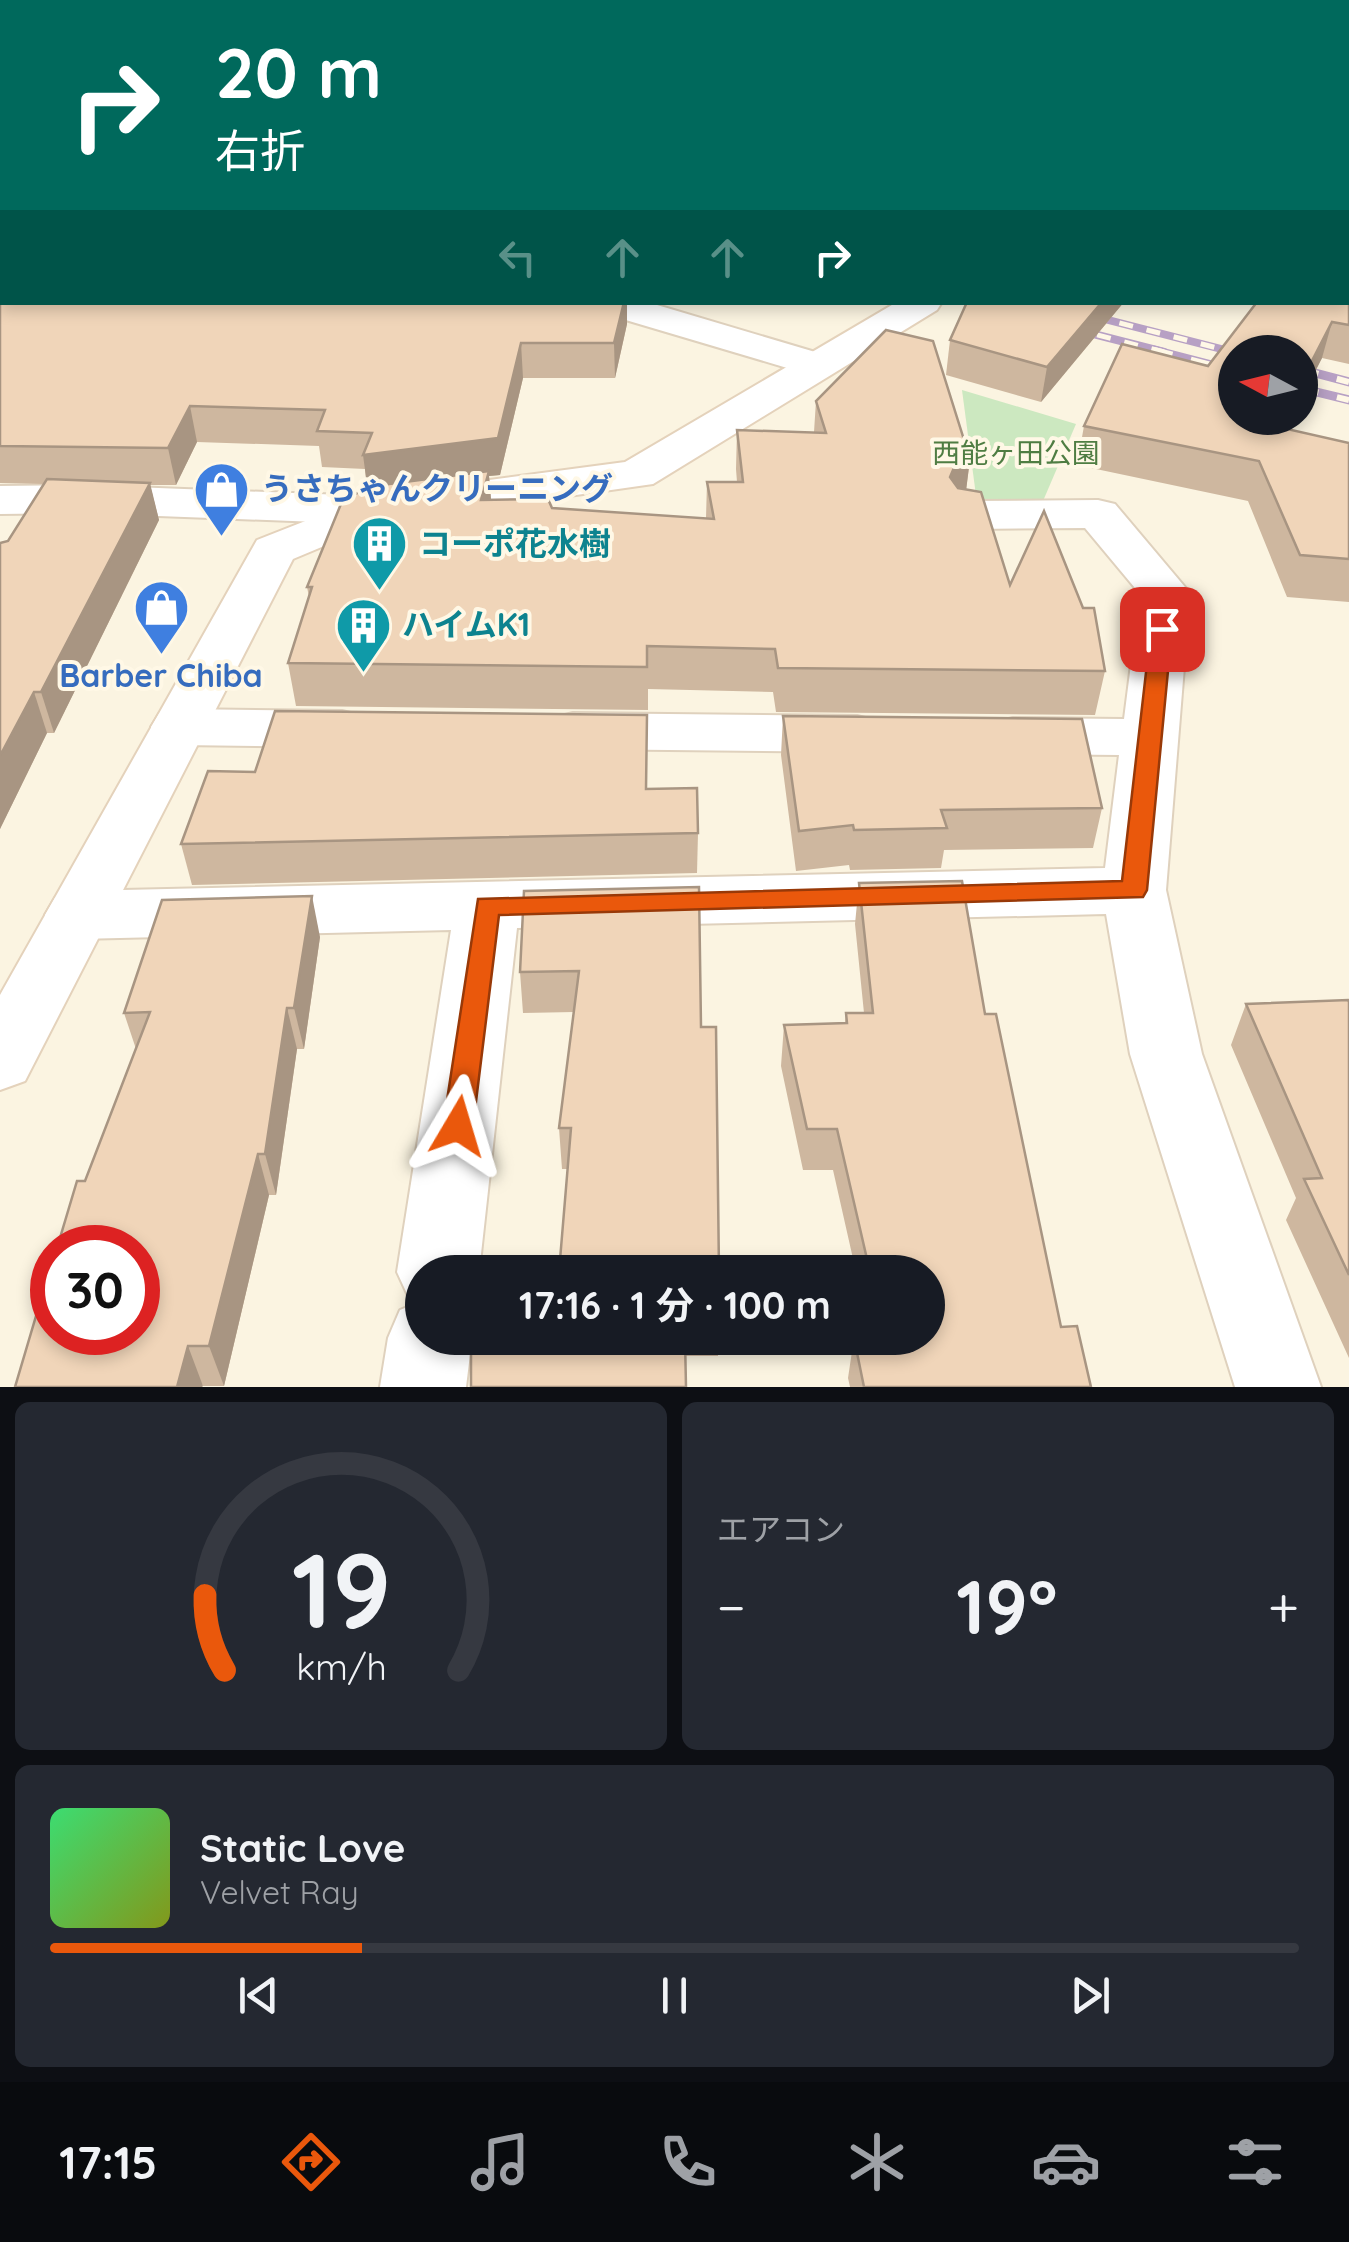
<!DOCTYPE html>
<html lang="ja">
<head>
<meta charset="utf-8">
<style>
  :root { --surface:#171b24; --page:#242831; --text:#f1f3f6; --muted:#9ea1a6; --line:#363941; --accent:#ea580c }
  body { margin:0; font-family:Quicksand,"Noto Sans JP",sans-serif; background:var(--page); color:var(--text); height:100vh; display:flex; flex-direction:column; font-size:38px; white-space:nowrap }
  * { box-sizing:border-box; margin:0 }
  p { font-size:32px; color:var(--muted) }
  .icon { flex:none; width:55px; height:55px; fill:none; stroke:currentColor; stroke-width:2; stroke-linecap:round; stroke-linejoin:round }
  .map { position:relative; height:1387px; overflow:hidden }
  .sheet { display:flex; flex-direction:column; gap:15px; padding:15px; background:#0d0f14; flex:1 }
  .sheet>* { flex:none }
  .hud { position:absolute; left:0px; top:0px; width:1350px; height:305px; box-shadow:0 5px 15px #0003; background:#00695c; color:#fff; overflow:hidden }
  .needle { width:65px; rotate:277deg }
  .buttons { position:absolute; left:1218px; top:335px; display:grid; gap:20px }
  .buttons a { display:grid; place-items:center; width:100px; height:100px; border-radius:50%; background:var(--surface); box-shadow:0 5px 15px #0003; font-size:50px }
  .speed { position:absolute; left:30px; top:1225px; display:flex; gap:20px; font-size:50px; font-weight:700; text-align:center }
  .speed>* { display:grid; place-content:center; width:130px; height:130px; border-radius:50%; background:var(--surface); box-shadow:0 5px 15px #0003; line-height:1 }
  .speed .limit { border:15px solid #d22; background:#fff; color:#111 }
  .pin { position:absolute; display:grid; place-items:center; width:85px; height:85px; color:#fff; margin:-42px; border-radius:20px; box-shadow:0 5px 15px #0006 }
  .me { position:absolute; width:110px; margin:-55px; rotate:7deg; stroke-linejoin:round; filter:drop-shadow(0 0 8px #0008) }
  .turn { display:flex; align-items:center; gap:35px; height:210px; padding:0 50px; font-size:45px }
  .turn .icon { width:130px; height:130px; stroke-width:2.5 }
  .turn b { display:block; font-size:70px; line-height:85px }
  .lanes { display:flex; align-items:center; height:95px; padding:0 50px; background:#0003; justify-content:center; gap:50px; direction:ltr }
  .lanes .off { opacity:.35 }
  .big { font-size:75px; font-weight:700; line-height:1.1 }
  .sheet .widget { flex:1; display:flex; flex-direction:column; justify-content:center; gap:15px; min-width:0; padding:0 35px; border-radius:15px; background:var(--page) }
  .sheet .dial { align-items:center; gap:0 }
  .dial svg { height:260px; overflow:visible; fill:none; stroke:var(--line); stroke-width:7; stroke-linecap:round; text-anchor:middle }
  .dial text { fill:var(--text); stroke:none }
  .song { display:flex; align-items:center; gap:30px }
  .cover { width:120px; height:120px; border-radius:15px; background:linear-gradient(135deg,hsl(140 70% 55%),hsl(70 70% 35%)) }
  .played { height:10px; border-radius:5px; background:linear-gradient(90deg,var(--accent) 25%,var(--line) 25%) }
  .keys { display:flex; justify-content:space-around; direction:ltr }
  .heat { display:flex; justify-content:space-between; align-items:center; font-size:55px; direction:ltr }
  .sheet .tiles { flex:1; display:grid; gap:15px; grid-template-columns:1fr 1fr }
  .widget:last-child { grid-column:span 2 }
  .trip { position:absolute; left:405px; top:1255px; width:540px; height:100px; border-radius:50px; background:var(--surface); box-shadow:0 5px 15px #0003; font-weight:700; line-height:100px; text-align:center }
  .menu { display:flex; height:160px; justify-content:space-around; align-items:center; background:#090b0e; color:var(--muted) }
  .menu .icon { width:70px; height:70px }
  .menu .active { color:var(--accent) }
  .menu b { font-size:45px; color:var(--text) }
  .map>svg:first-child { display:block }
  .green { fill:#cce8c0 }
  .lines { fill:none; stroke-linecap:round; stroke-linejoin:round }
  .street-casing { stroke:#dfd1bd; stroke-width:4 }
  .secondary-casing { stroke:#e4d2bb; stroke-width:4 }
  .highway-casing { stroke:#ddd8d3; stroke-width:4 }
  .street { fill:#fff; fill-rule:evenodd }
  .secondary { fill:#fff; fill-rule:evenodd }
  .highway { fill:#f5ba98; fill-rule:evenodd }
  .rail-far1-casing { stroke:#b7a0c4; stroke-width:8 }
  .rail-casing { stroke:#b7a0c4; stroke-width:9 }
  .rail-far1 { stroke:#fff8e6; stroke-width:5; stroke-dasharray:14; stroke-linecap:butt }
  .rail { stroke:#fff8e6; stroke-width:6; stroke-dasharray:19; stroke-linecap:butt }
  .wall { fill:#ceb79f }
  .shaded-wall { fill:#a89582 }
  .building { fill:#f0d5b9; stroke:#a89582; stroke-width:2.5 }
  .route { fill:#ea580c; stroke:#983908; stroke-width:2.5 }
  .labels { text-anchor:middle; stroke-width:8; stroke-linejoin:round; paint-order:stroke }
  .far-park-label { font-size:28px; fill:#4f7d43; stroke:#fff8e6 }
  .shop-label { font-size:32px; font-weight:bold; fill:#366cbe; stroke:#fff8e6; text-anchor:start }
  .culture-label { font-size:32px; font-weight:bold; fill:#0d838f; stroke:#fff8e6; text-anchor:start }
</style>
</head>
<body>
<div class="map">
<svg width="1349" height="1387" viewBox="0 0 1349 1387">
  <rect width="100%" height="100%" fill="#fbf4e1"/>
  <!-- green -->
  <polygon class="green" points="962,390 1076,424 1043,501 977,503"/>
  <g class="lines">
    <defs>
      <g id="street">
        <polygon points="587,302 647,302 832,357 838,365 832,373 818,377 804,373 592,310"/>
        <polygon points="80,485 369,496 385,500 392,510 385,520 369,524 80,513 0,514 0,486"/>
        <polygon points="1098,500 1115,504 1190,593 1166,890 1202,1054 1321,1387 1235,1387 1130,1054 1106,914 517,928 479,1272 422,1272 422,1338 472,1338 466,1387 380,1387 388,1338 400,1310 419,1302 409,1298 397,1272 451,930 78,939 55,932 45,915 55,898 78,891 1105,868 1119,755 1013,754 993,749 985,736 993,723 1013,718 1124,719 1140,594 1085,528 971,529 954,525 948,515 954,505 971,501"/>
        <polygon points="179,709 342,711 362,716 370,729 362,742 342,747 179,745 159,740 151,727 159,714"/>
        <polygon points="573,713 857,716 877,721 885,734 877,747 857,752 573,749 553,744 545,731 553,718"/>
      </g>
      <polygon id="secondary" points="897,302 942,302 937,310 653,484 379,523 293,559 25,1081 0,1090 0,995 257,540 369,496 625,462"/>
      <rect id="highway" x="1348" y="225" width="1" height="20"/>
    </defs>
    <!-- street casing -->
    <use href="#street" class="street-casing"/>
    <!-- secondary casing -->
    <use href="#secondary" class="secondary-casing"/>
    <!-- highway casing -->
    <use href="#highway" class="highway-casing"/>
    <!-- street -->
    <use href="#street" class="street"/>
    <!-- secondary -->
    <use href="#secondary" class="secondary"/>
    <!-- highway -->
    <use href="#highway" class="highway"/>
    <defs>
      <g id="rail-far1">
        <polyline points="1038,302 1233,352"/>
        <polyline points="1070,328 1164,352"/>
      </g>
      <g id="rail">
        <polyline points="1154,350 1235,371"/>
        <polyline points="1223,350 1235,353"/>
        <polyline points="1300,369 1349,382"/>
        <polyline points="1300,388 1349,400"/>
      </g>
    </defs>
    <!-- rail-far1 casing -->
    <use href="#rail-far1" class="rail-far1-casing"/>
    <!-- rail casing -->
    <use href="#rail" class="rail-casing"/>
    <!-- rail-far1 -->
    <use href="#rail-far1" class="rail-far1"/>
    <!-- rail -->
    <use href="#rail" class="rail"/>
  </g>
  <!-- wall -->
  <g class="wall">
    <polygon points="0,0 706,0 700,2 2,2 627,324 615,378 523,378 500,475 489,476 491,500 552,508 706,518 707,482 737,482 736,469 737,430 814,432 816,401 970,459 966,490 1010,585 1105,671 1095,715 776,712 773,692 648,689 648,710 296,706 288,663 309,597 307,587 367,489 365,469 322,467 319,446 197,442 176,485 150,485 159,520 54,733 47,733 0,829 0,543 8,541 44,484 0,483"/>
    <polygon points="736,0 918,0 913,2 751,2"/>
    <polygon points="1349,256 1349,364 1322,358 1300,401 1300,352 1235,418 1292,418 1286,429 1349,443 1349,602 1287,597 1248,501 1077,465 1084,426 1208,366"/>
    <polygon points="1124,302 1041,402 946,375 950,340"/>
    <polygon points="783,716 1102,808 1093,848 944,850 941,868 850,870 849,865 796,871 781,755"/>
    <polygon points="255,772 647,789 698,833 697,873 192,885 181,844"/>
    <polygon points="859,883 985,1014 1061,1327 1091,1387 850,1387 848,1378 854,1338 928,1338 928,1272 856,1272 833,1170 803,1170 781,1066 784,1025 845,1023 846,1013 864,1013 855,924"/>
    <polygon points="699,887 568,1169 562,1169 559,1128 574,1012 523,1013 520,972"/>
    <polygon points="320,937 304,1049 297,1049 276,1195 269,1195 224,1386 203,1386 85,1181 136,1049 124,1013"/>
    <polygon points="1349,1002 1349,1358 1286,1220 1296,1198 1231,1045 1246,1004"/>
    <polygon points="471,1338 718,1338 718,1356 685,1356"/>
  </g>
  <!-- shaded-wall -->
  <g class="shaded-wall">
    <polygon points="649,0 706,0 700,2 643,2"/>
    <polygon points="874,0 918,0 913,2 874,2"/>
    <polygon points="624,302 627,302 627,324 615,378 614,343"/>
    <polygon points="1102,302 1124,302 1041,402 1047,367"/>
    <polygon points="1332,322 1322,358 1300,401 1300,384"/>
    <polygon points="521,343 523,378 500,475 489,476 492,511 368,492 363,455"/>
    <polygon points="190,406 197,442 176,485 168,448"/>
    <polygon points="1283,418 1292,418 1268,466 1278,427"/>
    <polygon points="970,459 965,499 950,477 956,463"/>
    <polygon points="150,483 159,520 54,733 41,692"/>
    <polygon points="34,692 47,733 0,829 0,756"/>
    <polygon points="312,896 320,937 304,1049 294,1008"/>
    <polygon points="287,1008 297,1049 276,1195 265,1154"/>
    <polygon points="258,1154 269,1195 224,1386 209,1346"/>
    <polygon points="188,1346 203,1386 202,1387 177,1387"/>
  </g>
  <!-- building -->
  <g class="building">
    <polygon points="0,0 649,0 643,2 2,2 2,302 624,302 614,343 521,343 498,438 363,455 372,433 317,431 325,410 190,406 168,448 0,446"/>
    <polygon points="1348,256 1349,256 1349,325 1332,322 1300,384 1300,352 1235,352 1235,418 1283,418 1278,427 1349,443 1349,559 1300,555 1259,461 1084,426 1122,344 1208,366 1257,302 1348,302"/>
    <polygon points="967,302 1102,302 1047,367 950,340"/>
    <polygon points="886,330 933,341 970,459 956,463 950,477 958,488 981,492 1010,585 1044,511 1083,608 1094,608 1105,671 778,668 775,649 647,646 647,667 288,663 312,587 307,587 343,499 374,486 489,471 481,500 548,499 552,508 714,519 707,482 743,482 737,430 826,433 816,401"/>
    <polygon points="47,479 150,483 41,692 34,692 0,756 0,543 8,541"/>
    <polygon points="275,711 647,715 646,789 697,788 698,833 181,844 208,771 255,772"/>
    <polygon points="783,716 1082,719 1102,808 941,810 947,828 854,830 853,825 799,831"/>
    <polygon points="962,881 985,1014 996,1014 1061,1327 1077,1326 1091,1387 864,1387 854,1338 928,1338 928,1272 870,1272 837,1129 807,1129 784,1025 847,1023 846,1013 873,1013 859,883"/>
    <polygon points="699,887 701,1027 716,1027 719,1272 559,1272 571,1128 559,1128 579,971 520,972 524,891"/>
    <polygon points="312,896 294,1008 287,1008 265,1154 258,1154 209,1346 188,1346 177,1387 15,1387 52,1262 52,1332 138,1332 138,1248 57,1248 77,1181 85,1181 150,1012 124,1013 162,900"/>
    <polygon points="1348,1000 1349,1002 1349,1275 1304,1179 1322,1178 1246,1004"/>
    <polygon points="471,1338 685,1338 686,1387 471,1387"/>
  </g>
  <!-- route -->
  <polygon class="route" points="1162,622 1172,629 1147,890 1143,897 499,915 473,1126 469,1135 458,1139 447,1135 443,1126 478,899 1122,881 1151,629"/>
  <!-- icons -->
  <defs>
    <symbol id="shop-pin" viewBox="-11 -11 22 30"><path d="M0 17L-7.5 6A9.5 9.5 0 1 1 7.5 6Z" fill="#3f7fe0" stroke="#fff8e6"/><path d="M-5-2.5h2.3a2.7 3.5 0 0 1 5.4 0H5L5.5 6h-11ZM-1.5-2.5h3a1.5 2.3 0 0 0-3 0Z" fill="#fff"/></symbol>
    <symbol id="building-pin" viewBox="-11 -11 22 30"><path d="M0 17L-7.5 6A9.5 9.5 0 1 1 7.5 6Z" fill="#0f9aa8" stroke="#fff8e6"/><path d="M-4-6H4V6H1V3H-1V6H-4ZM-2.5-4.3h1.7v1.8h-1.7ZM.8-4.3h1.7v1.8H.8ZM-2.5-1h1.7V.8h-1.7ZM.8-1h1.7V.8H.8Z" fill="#fff"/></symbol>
  </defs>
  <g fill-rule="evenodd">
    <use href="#shop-pin" x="190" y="458" width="63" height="86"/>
    <use href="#building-pin" x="348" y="512" width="63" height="86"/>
    <use href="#shop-pin" x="130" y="576" width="63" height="86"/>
    <use href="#building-pin" x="332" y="594" width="63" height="86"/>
  </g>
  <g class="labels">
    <!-- far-park labels -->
    <g class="far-park-label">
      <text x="1016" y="463">西能ヶ田公園</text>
    </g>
    <!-- shop labels -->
    <g class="shop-label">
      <text x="261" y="500">うさちゃんクリーニング</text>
      <text x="161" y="687" text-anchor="middle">Barber Chiba</text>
    </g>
    <!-- culture labels -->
    <g class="culture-label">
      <text x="419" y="555">コーポ花水樹</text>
      <text x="402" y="636">ハイムK1</text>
    </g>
  </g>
</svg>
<div class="buttons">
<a><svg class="needle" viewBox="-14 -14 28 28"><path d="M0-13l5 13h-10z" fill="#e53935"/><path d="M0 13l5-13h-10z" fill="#9ea1a6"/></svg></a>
</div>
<div class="speed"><div class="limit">30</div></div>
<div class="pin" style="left:1162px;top:629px;background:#d93025"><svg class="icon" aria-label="arrive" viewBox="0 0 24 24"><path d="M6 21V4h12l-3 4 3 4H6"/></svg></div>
<svg class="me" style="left:458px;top:1126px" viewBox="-20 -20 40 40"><path d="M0-17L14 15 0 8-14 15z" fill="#ea580c" stroke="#fff" stroke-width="4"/></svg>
<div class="trip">17:16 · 1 分 · 100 m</div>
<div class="hud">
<div class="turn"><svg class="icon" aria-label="right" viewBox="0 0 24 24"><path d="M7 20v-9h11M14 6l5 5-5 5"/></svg><div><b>20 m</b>右折</div></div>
<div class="lanes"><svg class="icon off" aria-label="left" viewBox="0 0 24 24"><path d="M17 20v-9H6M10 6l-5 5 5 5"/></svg><svg class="icon off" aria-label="ahead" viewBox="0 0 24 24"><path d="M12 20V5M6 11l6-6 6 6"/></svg><svg class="icon off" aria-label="ahead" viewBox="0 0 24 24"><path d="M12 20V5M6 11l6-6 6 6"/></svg><svg class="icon" aria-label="right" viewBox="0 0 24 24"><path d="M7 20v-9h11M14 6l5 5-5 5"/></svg></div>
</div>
</div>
<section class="sheet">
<div class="tiles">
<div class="widget dial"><svg viewBox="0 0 100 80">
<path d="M14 69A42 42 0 1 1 86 69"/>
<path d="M14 69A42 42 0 0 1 8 46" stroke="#ea580c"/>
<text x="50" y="56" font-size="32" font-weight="700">19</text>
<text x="50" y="72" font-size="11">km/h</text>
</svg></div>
<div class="widget"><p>エアコン</p>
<div class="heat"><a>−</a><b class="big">19°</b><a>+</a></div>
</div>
<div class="widget">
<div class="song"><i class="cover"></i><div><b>Static Love</b><p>Velvet Ray</p></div></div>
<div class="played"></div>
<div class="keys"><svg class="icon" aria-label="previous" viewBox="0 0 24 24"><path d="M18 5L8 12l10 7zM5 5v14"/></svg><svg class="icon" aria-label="pause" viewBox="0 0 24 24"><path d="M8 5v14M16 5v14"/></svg><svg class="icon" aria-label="next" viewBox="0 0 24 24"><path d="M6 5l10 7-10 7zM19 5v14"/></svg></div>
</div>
</div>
</section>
<nav class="menu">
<b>17:15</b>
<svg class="icon active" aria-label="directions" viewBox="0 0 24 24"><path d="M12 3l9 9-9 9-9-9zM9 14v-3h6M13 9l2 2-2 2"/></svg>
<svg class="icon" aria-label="music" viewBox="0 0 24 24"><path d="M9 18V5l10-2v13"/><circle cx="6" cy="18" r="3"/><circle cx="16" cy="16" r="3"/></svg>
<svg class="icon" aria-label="phone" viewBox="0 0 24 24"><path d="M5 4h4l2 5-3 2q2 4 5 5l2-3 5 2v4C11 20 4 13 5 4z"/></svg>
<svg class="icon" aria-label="climate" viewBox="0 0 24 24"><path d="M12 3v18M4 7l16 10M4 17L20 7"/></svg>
<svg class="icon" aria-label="car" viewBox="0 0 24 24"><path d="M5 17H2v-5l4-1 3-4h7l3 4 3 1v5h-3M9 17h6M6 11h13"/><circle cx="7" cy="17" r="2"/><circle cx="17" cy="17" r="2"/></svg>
<svg class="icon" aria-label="filters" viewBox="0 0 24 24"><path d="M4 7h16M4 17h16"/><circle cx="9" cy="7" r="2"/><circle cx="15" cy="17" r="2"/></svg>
</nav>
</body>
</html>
